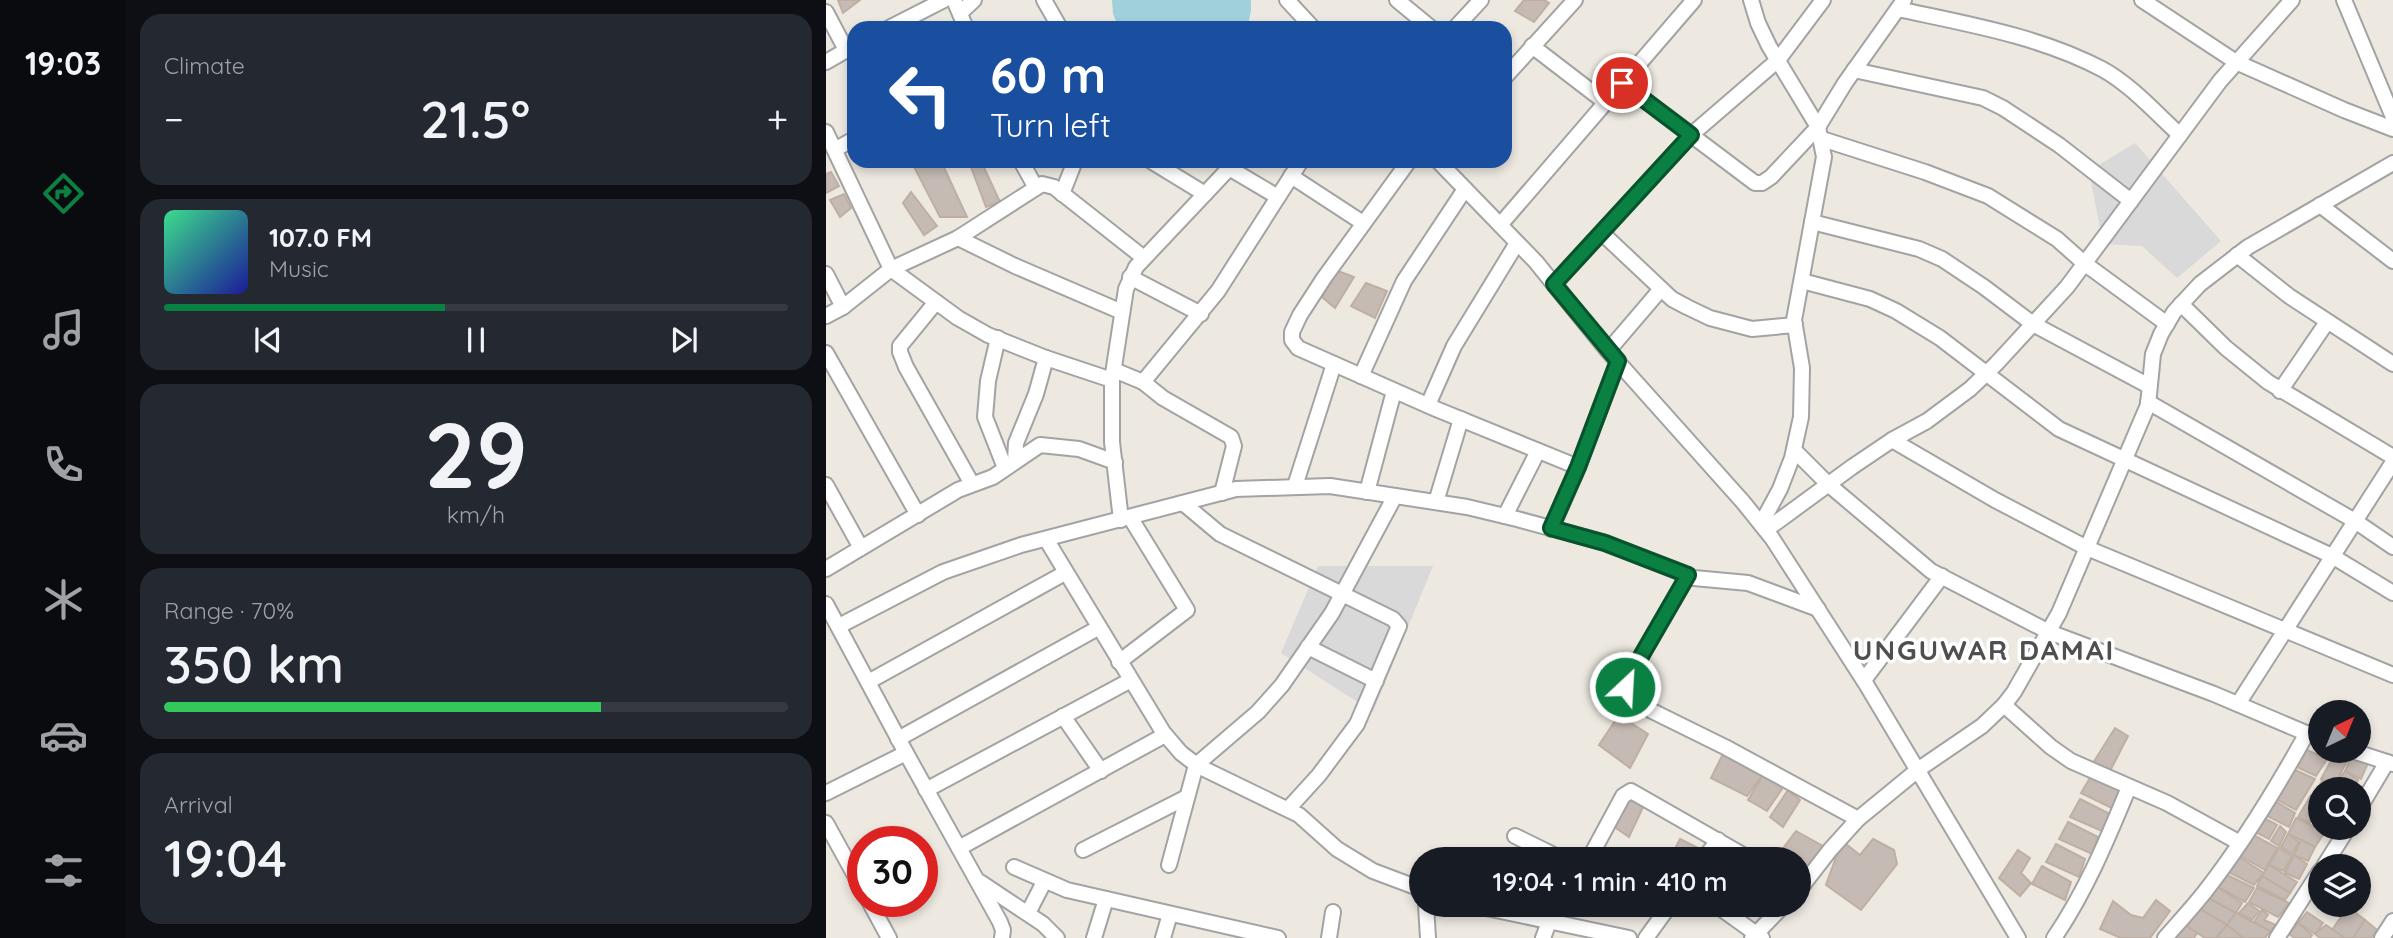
<!DOCTYPE html>
<html lang="en">
<head>
<meta charset="utf-8">
<style>
  :root { --surface:#171b24; --page:#242831; --text:#f1f3f6; --muted:#9ea1a6; --line:#363941; --accent:#0b8043 }
  body { margin:0; font-family:Quicksand,sans-serif; background:var(--page); color:var(--text); height:100vh; display:flex; flex-direction:column; font-size:26px; white-space:nowrap }
  * { box-sizing:border-box; margin:0 }
  p { font-size:23px; color:var(--muted) }
  .icon { flex:none; width:38px; height:38px; fill:none; stroke:currentColor; stroke-width:2; stroke-linecap:round; stroke-linejoin:round }
  .map { position:relative; flex:1; overflow:hidden }
  .side { display:flex; flex-direction:column; gap:14px; padding:14px; background:#0d0f14; width:700px }
  .side>* { flex:none }
  .top-card { position:absolute; left:21px; top:21px; width:665px; height:147px; border-radius:21px; box-shadow:0 4px 10px #0003; background:#1a4fa0; color:#fff; overflow:hidden }
  .needle { width:46px; rotate:43deg }
  .tools { position:absolute; left:1482px; top:700px; display:grid; gap:14px }
  .tools a { display:grid; place-items:center; width:63px; height:63px; border-radius:50%; background:var(--surface); box-shadow:0 4px 10px #0003; font-size:35px }
  .speed { position:absolute; left:21px; top:826px; display:flex; gap:14px; font-size:35px; font-weight:700; text-align:center }
  .speed>* { display:grid; place-content:center; width:91px; height:91px; border-radius:50%; background:var(--surface); box-shadow:0 4px 10px #0003; line-height:1 }
  .speed .limit { border:10px solid #d22; background:#fff; color:#111 }
  .pin { position:absolute; display:grid; place-items:center; width:60px; height:60px; color:#fff; margin:-30px; border:4px solid #fff; border-radius:50%; box-shadow:0 2px 7px #0007 }
  .me { position:absolute; width:77px; margin:-38px; rotate:25deg; stroke-linejoin:round; filter:drop-shadow(0 0 5px #0008) }
  .turn { display:flex; align-items:center; gap:24px; height:147px; padding:0 28px; font-size:32px }
  .turn .icon { width:91px; height:91px; stroke-width:2.5 }
  .turn b { display:block; font-size:49px; line-height:60px }
  .big { font-size:52px; font-weight:600; line-height:1.1 }
  .side .widget { flex:1; display:flex; flex-direction:column; justify-content:center; gap:10px; min-width:0; padding:0 24px; border-radius:21px; background:var(--page) }
  .side .dial { align-items:center; gap:0 }
  .dial b { font-size:91px; line-height:1 }
  .song { display:flex; align-items:center; gap:21px }
  .cover { width:84px; height:84px; border-radius:10px; background:linear-gradient(135deg,hsl(150 70% 55%),hsl(240 70% 35%)) }
  .played { height:7px; border-radius:4px; background:linear-gradient(90deg,var(--accent) 45%,var(--line) 45%) }
  .keys { display:flex; justify-content:space-around; direction:ltr }
  .heat { display:flex; justify-content:space-between; align-items:center; font-size:38px; direction:ltr }
  .charge { height:10px; border-radius:5px; background:linear-gradient(90deg,#34c759 70%,var(--line) 0) }
  .trip { position:absolute; left:583px; top:847px; width:402px; height:70px; border-radius:35px; background:var(--surface); box-shadow:0 4px 10px #0003; font-weight:600; line-height:70px; text-align:center }
  main { display:flex; flex:1; min-height:0 }
  .menu { display:flex; flex-direction:column; width:126px; justify-content:space-around; align-items:center; background:#090b0e; color:var(--muted) }
  .menu .icon { width:49px; height:49px }
  .menu .on { color:var(--accent) }
  .menu b { font-size:32px; color:var(--text) }
  .map>svg:first-child { display:block }
  .residential { fill:#dad9d9 }
  .water { fill:#a0d0dc }
  .building { fill:#c5bbb4; stroke:#bfafa3; stroke-width:2 }
  .lines { fill:none; stroke-linecap:round; stroke-linejoin:round }
  .minor-casing { stroke:#a3a3a3; stroke-width:18 }
  .minor { stroke:#fff; stroke-width:14 }
  .route-casing { stroke:#07532c; stroke-width:18 }
  .route { stroke:#0b8043; stroke-width:12 }
  .labels { text-anchor:middle; stroke-width:7; stroke-linejoin:round; paint-order:stroke }
  .district-label { font-size:28px; font-weight:bold; letter-spacing:2px; fill:#4f4f4f; stroke:#fff }
</style>
</head>
<body>
<main>
<nav class="menu">
<b>19:03</b>
<svg class="icon on" aria-label="directions" viewBox="0 0 24 24"><path d="M12 3l9 9-9 9-9-9zM9 14v-3h6M13 9l2 2-2 2"/></svg>
<svg class="icon" aria-label="music" viewBox="0 0 24 24"><path d="M9 18V5l10-2v13"/><circle cx="6" cy="18" r="3"/><circle cx="16" cy="16" r="3"/></svg>
<svg class="icon" aria-label="phone" viewBox="0 0 24 24"><path d="M5 4h4l2 5-3 2q2 4 5 5l2-3 5 2v4C11 20 4 13 5 4z"/></svg>
<svg class="icon" aria-label="climate" viewBox="0 0 24 24"><path d="M12 3v18M4 7l16 10M4 17L20 7"/></svg>
<svg class="icon" aria-label="car" viewBox="0 0 24 24"><path d="M5 17H2v-5l4-1 3-4h7l3 4 3 1v5h-3M9 17h6M6 11h13"/><circle cx="7" cy="17" r="2"/><circle cx="17" cy="17" r="2"/></svg>
<svg class="icon" aria-label="filters" viewBox="0 0 24 24"><path d="M4 7h16M4 17h16"/><circle cx="9" cy="7" r="2"/><circle cx="15" cy="17" r="2"/></svg>
</nav>
<section class="side">
<div class="widget"><p>Climate</p>
<div class="heat"><a>−</a><b class="big">21.5°</b><a>+</a></div>
</div>
<div class="widget">
<div class="song"><i class="cover"></i><div><b>107.0 FM</b><p>Music</p></div></div>
<div class="played"></div>
<div class="keys"><svg class="icon" aria-label="previous" viewBox="0 0 24 24"><path d="M18 5L8 12l10 7zM5 5v14"/></svg><svg class="icon" aria-label="pause" viewBox="0 0 24 24"><path d="M8 5v14M16 5v14"/></svg><svg class="icon" aria-label="next" viewBox="0 0 24 24"><path d="M6 5l10 7-10 7zM19 5v14"/></svg></div>
</div>
<div class="widget dial"><b>29</b><p>km/h</p></div>
<div class="widget"><p>Range · 70%</p><b class="big">350 km</b><div class="charge"></div></div>
<div class="widget"><p>Arrival</p><b class="big">19:04</b></div>
</section>
<div class="map">
<svg width="1567" height="938" viewBox="0 0 1567 938">
  <rect width="100%" height="100%" fill="#ede9e1"/>
  <!-- residential -->
  <g class="residential">
    <polygon points="1309,143 1395,241 1351,278 1316,246 1277,244 1263,171"/>
    <polygon points="492,566 607,566 547,712 455,653"/>
  </g>
  <!-- water -->
  <polygon class="water" points="286,0 425,0 425,11 421,28 293,28 287,14"/>
  <!-- building -->
  <g class="building">
    <polygon points="12,0 34,0 17,13"/>
    <polygon points="698,0 718,0 723,3 708,22 689,11"/>
    <polygon points="85,161 115,161 141,217 114,217"/>
    <polygon points="148,161 155,161 174,202 160,207 145,167"/>
    <polygon points="5,172 13,186 0,193 0,174"/>
    <polygon points="85,192 111,226 98,235 77,203"/>
    <polygon points="18,194 25,208 14,217 4,200"/>
    <polygon points="512,271 528,277 509,308 496,297"/>
    <polygon points="540,283 561,291 549,318 525,306"/>
    <polygon points="793,715 822,734 804,768 773,745"/>
    <polygon points="1289,728 1302,736 1284,771 1267,763"/>
    <polygon points="1481,750 1501,759 1490,776 1471,767"/>
    <polygon points="898,752 938,773 921,796 885,778"/>
    <polygon points="1510,752 1523,757 1509,784 1495,779"/>
    <polygon points="1526,755 1542,763 1535,779 1519,771"/>
    <polygon points="1467,769 1489,779 1470,810 1448,798"/>
    <polygon points="1519,771 1532,780 1527,789 1519,789 1509,784"/>
    <polygon points="938,773 958,786 941,811 922,800"/>
    <polygon points="1265,776 1294,791 1288,809 1255,793"/>
    <polygon points="1496,781 1510,788 1494,789 1494,797 1488,794"/>
    <polygon points="962,790 974,800 957,827 944,817"/>
    <polygon points="1485,795 1494,800 1494,807 1484,823 1472,817"/>
    <polygon points="802,799 818,805 803,837 787,826"/>
    <polygon points="1254,799 1284,814 1278,832 1244,817"/>
    <polygon points="1449,801 1469,813 1463,827 1439,815"/>
    <polygon points="1438,818 1451,825 1443,839 1427,831"/>
    <polygon points="1470,818 1499,832 1489,847 1462,834"/>
    <polygon points="1242,822 1272,837 1266,854 1233,839"/>
    <polygon points="1454,826 1460,832 1453,846 1445,841"/>
    <polygon points="970,831 997,846 983,866 973,863 973,859 950,858"/>
    <polygon points="1426,834 1451,848 1439,870 1411,854"/>
    <polygon points="1462,834 1473,842 1466,854 1455,847"/>
    <polygon points="854,839 874,849 867,859 855,859 846,854"/>
    <polygon points="1047,839 1068,850 1071,864 1035,910 1000,885 1016,841 1034,855"/>
    <polygon points="1475,840 1489,847 1482,861 1468,855"/>
    <polygon points="1230,844 1259,859 1253,877 1220,862"/>
    <polygon points="1453,848 1466,856 1458,871 1443,865"/>
    <polygon points="1192,850 1204,858 1195,873 1205,883 1194,896 1173,878"/>
    <polygon points="1410,855 1438,873 1428,885 1398,870"/>
    <polygon points="1468,855 1481,864 1473,879 1459,873"/>
    <polygon points="1443,865 1471,882 1464,893 1436,876"/>
    <polygon points="1216,866 1245,882 1239,900 1206,884"/>
    <polygon points="1399,874 1428,888 1419,902 1390,886"/>
    <polygon points="1436,876 1464,893 1459,900 1431,886"/>
    <polygon points="1390,886 1416,903 1410,913 1382,898"/>
    <polygon points="1431,888 1463,903 1452,917 1423,902"/>
    <polygon points="1377,895 1410,913 1401,925 1367,905"/>
    <polygon points="1330,900 1344,911 1324,938 1295,938 1274,929 1287,901 1305,915 1317,918"/>
    <polygon points="1422,903 1433,911 1426,920 1413,913"/>
    <polygon points="1367,905 1401,925 1390,938 1379,938 1353,921"/>
    <polygon points="1522,907 1539,920 1527,938 1519,938 1506,930"/>
    <polygon points="1436,910 1442,915 1438,920 1450,925 1444,931 1428,922"/>
    <polygon points="1481,912 1497,923 1489,934 1472,923"/>
    <polygon points="1410,913 1444,931 1439,938 1417,938 1401,925"/>
    <polygon points="1539,920 1551,930 1545,938 1527,938"/>
    <polygon points="1353,921 1371,933 1368,938 1348,938"/>
    <polygon points="1472,923 1486,935 1484,938 1469,938 1463,934"/>
    <polygon points="1401,925 1417,938 1390,938"/>
    <polygon points="1500,925 1519,938 1494,938 1489,934"/>
  </g>
  <g class="lines">
    <defs>
      <g id="minor">
        <polyline points="128,0 140,28"/>
        <polyline points="218,0 234,28"/>
        <polyline points="461,0 487,28"/>
        <polyline points="571,0 605,28"/>
        <polyline points="925,0 932,23 943,46 992,127 998,157 968,320 976,368 975,417 966,458 954,489 935,524"/>
        <polyline points="1316,0 1410,62 1518,110 1567,129"/>
        <polyline points="1518,0 1567,117"/>
        <path d="M1072,9c69,15 141,27 204,60 28,15 55,45 78,66"/>
        <polyline points="0,12 20,50"/>
        <polyline points="134,13 148,0"/>
        <polyline points="63,28 118,0"/>
        <polyline points="629,28 655,0"/>
        <polyline points="706,46 779,102"/>
        <polyline points="0,62 26,47"/>
        <polyline points="1028,70 1157,98 1177,108 1233,145 1305,201"/>
        <polyline points="679,77 749,0"/>
        <polyline points="796,83 929,183 936,183 945,177 992,127 1019,83 1078,0"/>
        <polyline points="0,132 65,269 132,318 162,335 220,358 286,380"/>
        <polyline points="996,139 1099,172 1162,196 1231,239 1258,263 1341,324"/>
        <polyline points="10,149 28,139"/>
        <polyline points="195,161 210,188"/>
        <polyline points="325,161 379,194"/>
        <polyline points="583,161 498,278 474,315 466,332 466,340 472,348 610,409 752,467"/>
        <polyline points="612,161 710,262 782,351 917,502 946,538 1040,684 1192,938"/>
        <polyline points="403,168 452,197"/>
        <polyline points="465,176 537,223"/>
        <polyline points="236,194 249,161"/>
        <polyline points="1494,205 1567,261"/>
        <polyline points="986,222 1093,249 1116,259 1158,287 1207,324 1323,386"/>
        <polyline points="674,225 868,0"/>
        <polyline points="776,233 846,299 861,307 884,318 926,329 969,325"/>
        <polyline points="132,238 189,266 296,312"/>
        <polyline points="1411,255 1463,296 1567,364"/>
        <polyline points="0,274 17,307"/>
        <polyline points="304,277 375,314"/>
        <polyline points="976,281 1044,299 1070,311 1114,338 1233,429 1506,556 1567,593"/>
        <polyline points="728,284 865,135 952,60 997,0"/>
        <polyline points="110,302 74,346 74,352 80,367 146,484"/>
        <polyline points="1355,304 1400,348 1442,382 1567,457"/>
        <polyline points="0,316 17,307 65,269 132,238 216,184 228,187 318,258"/>
        <polyline points="172,338 162,381 159,417 179,468"/>
        <polyline points="782,351 835,289"/>
        <polyline points="0,353 92,515"/>
        <polyline points="288,370 317,382 337,398 405,437 408,446 396,493"/>
        <polyline points="535,376 578,281 639,189"/>
        <polyline points="317,382 392,291 475,161"/>
        <polyline points="1454,391 1501,322"/>
        <polyline points="1322,402 1529,521 1567,547"/>
        <polyline points="602,405 628,346 691,243"/>
        <polyline points="1066,440 1169,500 1261,548 1567,675"/>
        <polyline points="968,450 1002,484 1105,571 1223,632 1388,694 1494,739"/>
        <polyline points="189,461 190,443 210,394 220,358"/>
        <polyline points="0,485 35,548"/>
        <polyline points="469,486 508,364"/>
        <polyline points="541,492 568,391"/>
        <polyline points="610,502 635,419"/>
        <polyline points="357,503 394,534 567,619 573,626 531,724 493,775 462,809"/>
        <polyline points="679,516 712,451"/>
        <polyline points="295,520 286,442 286,380 300,289 310,267 410,161"/>
        <polyline points="725,529 752,467 792,361"/>
        <polyline points="940,530 1026,467 1066,440 1101,421 1144,389 1170,364 1241,287 1394,81 1466,0"/>
        <polyline points="220,539 337,732 355,753 372,766 473,815 511,849 547,871 595,889"/>
        <polyline points="0,569 132,490 167,477 214,445 253,449 289,462"/>
        <polyline points="862,575 799,684 801,690 826,711 899,747 1032,819"/>
        <polyline points="0,604 80,753 174,922 177,930 176,938"/>
        <polyline points="13,626 117,572 195,545 410,489 504,486 641,507 691,519 780,543 868,578 922,583 992,609"/>
        <polyline points="482,647 550,681"/>
        <polyline points="293,662 361,610 304,517"/>
        <polyline points="1038,680 1116,576"/>
        <polyline points="42,682 239,573"/>
        <polyline points="1412,704 1567,462"/>
        <polyline points="1178,705 1225,747 1245,761 1341,803 1414,843"/>
        <polyline points="237,716 275,771"/>
        <polyline points="72,739 272,628"/>
        <polyline points="1527,751 1567,764"/>
        <polyline points="100,790 305,680"/>
        <polyline points="0,793 80,753"/>
        <polyline points="1533,809 1561,762"/>
        <polyline points="0,823 37,890"/>
        <polyline points="689,836 736,859"/>
        <polyline points="133,848 339,735"/>
        <polyline points="257,850 361,797"/>
        <polyline points="763,859 797,796 805,791 924,859"/>
        <polyline points="878,859 892,840"/>
        <polyline points="343,865 370,765 432,712 456,685 506,613 569,496"/>
        <polyline points="1498,866 1522,828"/>
        <polyline points="188,867 241,890 452,938"/>
        <polyline points="154,882 217,924 231,938"/>
        <polyline points="973,890 1004,850 1032,819 1093,769 1156,726 1178,705 1188,692 1233,613 1322,405 1327,354 1335,334 1348,312 1374,284 1422,247 1567,163"/>
        <polyline points="43,901 63,938"/>
        <polyline points="600,905 602,938"/>
        <polyline points="646,905 803,938"/>
        <polyline points="890,905 936,938"/>
        <polyline points="202,913 218,882"/>
        <polyline points="268,938 280,899"/>
        <polyline points="337,938 344,914"/>
        <polyline points="503,938 507,912"/>
        <polyline points="717,938 723,922 735,905"/>
        <polyline points="820,938 844,905"/>
        <polyline points="926,938 958,905"/>
        <path d="M1228,938c32,-47 53,-98 75,-151"/>
        <path d="M1339,938c14,-16 29,-32 42,-49 38,-49 70,-102 100,-156"/>
        <polyline points="1451,938 1494,871"/>
        <polyline points="1556,938 1567,921"/>
      </g>
    </defs>
    <!-- minor casing -->
    <use href="#minor" class="minor-casing"/>
    <!-- minor -->
    <use href="#minor" class="minor"/>
  </g>
  <g class="lines">
    <defs>
      <polyline id="route" points="796,83 865,135 728,284 792,361 752,467 725,528 779,543 862,575 799,684 799,687"/>
    </defs>
    <!-- route casing -->
    <use href="#route" class="route-casing"/>
    <!-- route -->
    <use href="#route" class="route"/>
  </g>
  <g class="labels">
    <!-- district labels -->
    <g class="district-label">
      <text x="1158" y="660">UNGUWAR DAMAI</text>
    </g>
  </g>
</svg>
<div class="tools">
<a><svg class="needle" viewBox="-14 -14 28 28"><path d="M0-13l5 13h-10z" fill="#e53935"/><path d="M0 13l5-13h-10z" fill="#9ea1a6"/></svg></a>
<a><svg class="icon" aria-label="search" viewBox="0 0 24 24"><circle cx="10" cy="10" r="6"/><path d="M15 15l6 6"/></svg></a>
<a><svg class="icon" aria-label="layers" viewBox="0 0 24 24"><path d="M12 4l9 5-9 5-9-5zM3 14l9 5 9-5"/></svg></a>
</div>
<div class="speed"><div class="limit">30</div></div>
<div class="pin" style="left:796px;top:83px;background:#d93025"><svg class="icon" aria-label="arrive" viewBox="0 0 24 24"><path d="M6 21V4h12l-3 4 3 4H6"/></svg></div>
<svg class="me" style="left:799px;top:687px" viewBox="-20 -20 40 40"><circle r="17" fill="#0b8043" stroke="#fff" stroke-width="3"/><path d="M0-11L8 9 0 5-8 9z" fill="#fff"/></svg>
<div class="trip">19:04 · 1 min · 410 m</div>
<div class="top-card">
<div class="turn"><svg class="icon" aria-label="left" viewBox="0 0 24 24"><path d="M17 20v-9H6M10 6l-5 5 5 5"/></svg><div><b>60 m</b>Turn left</div></div>
</div>
</div>
</main>
</body>
</html>
